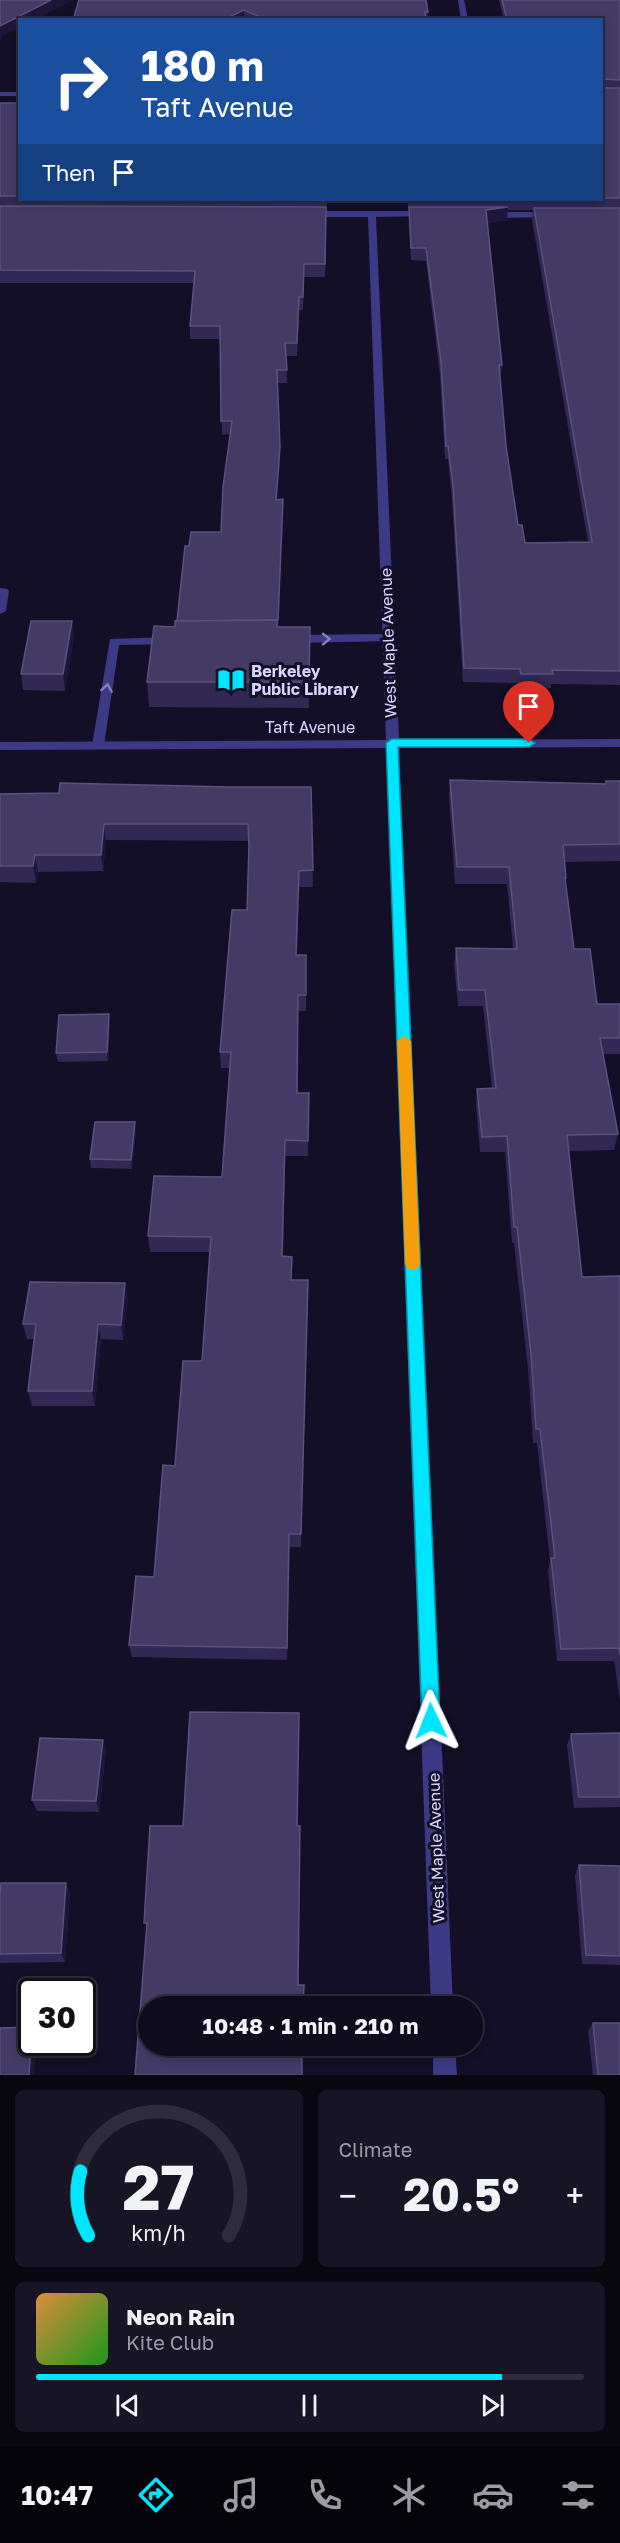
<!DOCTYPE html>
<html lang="en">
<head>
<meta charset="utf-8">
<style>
  :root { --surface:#0e0b1c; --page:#171425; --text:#f1f3f6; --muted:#9b9ba3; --line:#2e2b3b; --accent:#00e5ff }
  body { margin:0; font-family:"Golos Text",sans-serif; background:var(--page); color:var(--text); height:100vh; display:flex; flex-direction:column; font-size:22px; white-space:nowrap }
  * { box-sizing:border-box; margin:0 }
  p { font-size:20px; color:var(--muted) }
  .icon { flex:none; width:33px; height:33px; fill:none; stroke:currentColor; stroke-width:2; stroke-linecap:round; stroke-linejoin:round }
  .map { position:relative; height:2075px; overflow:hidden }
  .panel { display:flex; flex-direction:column; gap:15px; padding:15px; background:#08060f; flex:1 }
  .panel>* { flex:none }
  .top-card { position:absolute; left:18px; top:18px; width:585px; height:183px; border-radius:0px; box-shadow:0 3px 9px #0003,0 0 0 2px var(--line); background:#1a4fa0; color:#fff; overflow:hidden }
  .speed { position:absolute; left:18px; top:1978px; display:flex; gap:12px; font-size:30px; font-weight:700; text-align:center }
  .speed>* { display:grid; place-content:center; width:78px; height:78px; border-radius:50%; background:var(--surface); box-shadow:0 3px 9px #0003,0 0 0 2px var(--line); line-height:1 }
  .speed .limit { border:3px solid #111; border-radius:9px; background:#fff; color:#111 }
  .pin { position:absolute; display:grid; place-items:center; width:51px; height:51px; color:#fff; margin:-62px -26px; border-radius:50% 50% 50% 0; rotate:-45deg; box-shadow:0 0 6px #0007 }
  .pin .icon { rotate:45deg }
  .me { position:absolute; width:66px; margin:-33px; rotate:358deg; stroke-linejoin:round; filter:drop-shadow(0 0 4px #0008) }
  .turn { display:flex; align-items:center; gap:21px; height:126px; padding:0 24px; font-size:27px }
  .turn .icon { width:78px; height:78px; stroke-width:2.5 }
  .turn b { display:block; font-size:42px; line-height:51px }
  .then { display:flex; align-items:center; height:57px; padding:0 24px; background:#0003; gap:12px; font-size:22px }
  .big { font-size:45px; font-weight:700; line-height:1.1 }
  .panel .tile { flex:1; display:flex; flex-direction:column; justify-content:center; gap:9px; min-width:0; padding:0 21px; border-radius:9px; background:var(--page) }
  .panel .dial { align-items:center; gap:0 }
  .dial svg { height:156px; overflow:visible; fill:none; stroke:var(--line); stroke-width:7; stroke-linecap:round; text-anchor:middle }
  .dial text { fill:var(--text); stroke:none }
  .song { display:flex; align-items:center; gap:18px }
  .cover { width:72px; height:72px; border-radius:9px; background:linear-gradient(135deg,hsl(30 70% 55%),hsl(120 70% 35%)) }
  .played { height:6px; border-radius:3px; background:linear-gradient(90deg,var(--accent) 85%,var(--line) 85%) }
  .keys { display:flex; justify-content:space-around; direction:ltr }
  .heat { display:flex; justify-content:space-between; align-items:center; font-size:33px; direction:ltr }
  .panel .tiles { flex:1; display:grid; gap:15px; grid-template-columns:1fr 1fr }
  .tile:last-child { grid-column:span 2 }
  .trip { position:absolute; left:138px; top:1996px; width:345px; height:60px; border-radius:30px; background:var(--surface); box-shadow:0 3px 9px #0003,0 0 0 2px var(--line); font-weight:700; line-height:60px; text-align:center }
  .dock { display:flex; height:96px; justify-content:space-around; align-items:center; background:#06040b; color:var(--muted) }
  .dock .icon { width:42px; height:42px }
  .dock .active { color:var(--accent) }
  .dock b { font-size:27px; color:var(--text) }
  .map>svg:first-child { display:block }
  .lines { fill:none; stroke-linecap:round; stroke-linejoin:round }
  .service { fill:#3d3a85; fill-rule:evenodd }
  .minor { fill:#3d3a85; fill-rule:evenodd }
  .wall { fill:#312854; fill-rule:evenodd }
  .shaded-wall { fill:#1d163a }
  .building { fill:#433a66; stroke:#5a527e; stroke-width:1.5 }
  .oneway { stroke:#837fbc }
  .route { fill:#00e5ff; stroke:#0095a6; stroke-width:1.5 }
  .slow { fill:#f59e0b }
  .labels { text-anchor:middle; stroke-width:6; stroke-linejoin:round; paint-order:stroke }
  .street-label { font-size:16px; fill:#d9d4ff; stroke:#130f26 }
  .poi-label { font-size:16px; font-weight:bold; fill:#d9d4ff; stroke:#130f26; text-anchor:start }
</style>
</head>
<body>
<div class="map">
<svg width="620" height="2075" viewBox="0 0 620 2075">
  <rect width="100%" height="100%" fill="#130f26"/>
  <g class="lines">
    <!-- service -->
    <g class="service">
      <polygon points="0,588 7,589 9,591 6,611 0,614"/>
      <polygon points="388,634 392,635 392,641 291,643 285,639 291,635"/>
      <polygon points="171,637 177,641 175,644 119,645 104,745 98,749 94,748 92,745 110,639"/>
    </g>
    <!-- minor -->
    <g class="minor">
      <polygon points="458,0 464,0 468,20 461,20"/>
      <rect x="0" y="92" width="20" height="4"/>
      <polygon points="428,211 431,212 431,216 376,217 399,740 620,739 620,747 399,748 453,2007 431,2007 386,748 0,750 0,742 386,740 368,217 308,217 304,214 308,211"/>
      <polygon points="551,212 554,213 554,217 488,218 484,215 488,212"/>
      <polygon points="433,2046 455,2046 457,2075 433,2075"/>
    </g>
  </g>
  <!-- wall -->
  <g class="wall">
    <polygon points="79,0 428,12 427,20 73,20"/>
    <path d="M499,0h121v685l-69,-1v4l-32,1 -1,-6 -55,-1 -11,-183 -4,-40h-3l-5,-84 -14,-114 -15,-1 -2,-41v-10h-1v-9h194v-180h-98zM508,210h25l-1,10 56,322 -63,1 -7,-18 -12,-79 -6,-68 2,-13 -15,-142 20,-3z"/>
    <polygon points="0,103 20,103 20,200 327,200 325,277 304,277 303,310 299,310 297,356 286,356 287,383 277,383 280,460 277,500 283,513 278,627 310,627 309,708 149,707 147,682 177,621 189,546 221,532 230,434 222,435 220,339 190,339 190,326 194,283 0,283"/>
    <polygon points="72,621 74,637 65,691 23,690 21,674"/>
    <polygon points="450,780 605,784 606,781 620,781 620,861 565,862 566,878 565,884 574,949 597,1004 620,1004 620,1054 603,1054 618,1134 614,1150 569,1151 582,1277 620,1276 620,1700 614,1661 557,1661 548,1571 550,1561 537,1443 533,1443 528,1368 514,1243 512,1243 505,1152 480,1152 476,1105 477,1089 492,1089 483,1006 458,1006 454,964 456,948 513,948 507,884 455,884 449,796"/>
    <polygon points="229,787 311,787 313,887 299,887 297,955 306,955 306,1011 298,1011 297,1093 309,1109 308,1156 285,1156 283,1256 292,1280 308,1280 301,1547 290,1547 287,1660 132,1657 129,1645 154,1577 175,1466 202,1361 210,1252 150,1252 148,1236 222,1177 230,1068 221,1068 220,1052 247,910 249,841 106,840 103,871 38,872 36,883 0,882 0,794 59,793"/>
    <polygon points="110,1023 108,1061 58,1062 56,1053"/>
    <polygon points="136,1131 132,1169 91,1168 90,1159"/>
    <polygon points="128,1298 123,1340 101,1339 95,1406 32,1406 28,1391 34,1339 27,1339 23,1324"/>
    <polygon points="620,1733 620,1807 574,1808 567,1745 571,1734"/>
    <polygon points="103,1740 106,1751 99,1812 37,1811 32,1800"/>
    <polygon points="579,1865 620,1866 620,1965 582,1964 575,1875"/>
    <polygon points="70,1892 65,1962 0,1963 0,1896"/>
    <polygon points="593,2023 620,2075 593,2075 588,2031"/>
  </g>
  <!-- shaded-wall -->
  <g class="shaded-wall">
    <polygon points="51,0 74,0 35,20 20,20 20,27 2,36 0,41 0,25"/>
    <polygon points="244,10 244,20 223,20"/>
    <polygon points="508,207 507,220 485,223 486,210"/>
    <polygon points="299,297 299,310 297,356 297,343"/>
    <polygon points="280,447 280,460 276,513 276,500"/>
    <polygon points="283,499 283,513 278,634 278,620"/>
    <polygon points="72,621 74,637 65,691 63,674"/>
    <polygon points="104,824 106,840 103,871 101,855"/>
    <polygon points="35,855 38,872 36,883 33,866"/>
    <polygon points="299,871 299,887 296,971 296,955"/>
    <polygon points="109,1014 110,1023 108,1061 107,1052"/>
    <polygon points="135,1122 136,1131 132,1169 131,1160"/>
    <polygon points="285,1140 285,1156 282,1272 282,1256"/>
    <polygon points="125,1283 128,1298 123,1340 121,1325"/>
    <polygon points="98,1324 101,1339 95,1406 92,1391"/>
    <polygon points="289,1534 290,1547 287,1660 287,1648"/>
    <polygon points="103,1740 106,1751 99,1812 96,1801"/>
    <polygon points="66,1883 70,1892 65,1962 61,1953"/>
    <polygon points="32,2043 37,2043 34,2075 29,2075"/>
  </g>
  <!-- building -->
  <g class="building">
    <polygon points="0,0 51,0 0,26"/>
    <polygon points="79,0 426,0 428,12 425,12 426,20 267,20 244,10 223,20 73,20"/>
    <polygon points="502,0 620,0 620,80 603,79 602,84 602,20 507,20"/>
    <polygon points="602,86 603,88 620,88 620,198 602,198"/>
    <rect x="0" y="103" width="20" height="93"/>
    <polygon points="0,206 326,207 325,264 304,264 303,297 299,297 297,343 285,343 287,370 277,370 280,447 276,500 283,499 278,620 177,621 185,546 189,546 191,532 221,532 223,487 232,421 221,421 220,326 190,326 195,271 0,270"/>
    <polygon points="409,207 508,207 486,210 502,365 499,365 506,446 518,525 522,525 525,543 592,542 534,208 620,208 620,671 552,670 553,674 521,674 520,669 464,668 453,486 448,446 446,446 441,362 426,248 411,248"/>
    <polygon points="277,620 277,627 310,627 309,682 147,682 154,626 175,627 175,621"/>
    <polygon points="31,621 72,621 63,674 21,674"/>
    <polygon points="450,780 606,784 606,781 620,781 620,844 563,845 566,878 565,878 574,949 590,949 597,1004 620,1004 620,1038 600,1038 618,1134 567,1135 582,1277 620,1276 620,1655 619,1648 561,1649 551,1558 555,1558 540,1429 536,1429 531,1354 517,1227 514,1227 507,1136 482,1137 477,1089 496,1088 485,990 459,990 456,948 517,949 509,867 457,867"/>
    <polygon points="60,783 229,787 311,787 313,870 299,871 296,955 306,955 306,995 298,995 297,1093 309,1093 308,1141 285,1140 282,1256 292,1257 291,1280 308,1280 301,1534 289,1534 287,1648 129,1645 136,1576 154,1577 163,1465 175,1466 183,1361 202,1361 211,1237 148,1236 154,1176 222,1177 231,1052 220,1052 232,910 247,910 249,845 248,824 104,824 101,855 35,855 33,866 0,866 0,794 59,793"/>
    <polygon points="109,1014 107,1052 56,1053 59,1015"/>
    <polygon points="95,1122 135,1122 131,1160 90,1159"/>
    <polygon points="30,1282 125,1283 121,1325 98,1324 92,1391 28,1391 36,1324 23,1324"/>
    <polygon points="190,1712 299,1713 297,1826 300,1826 298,1985 304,1985 303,2007 148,2007 148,2046 302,2046 302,2075 135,2075 147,1923 144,1923 150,1826 183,1826"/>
    <polygon points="620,1733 620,1797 579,1797 571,1734"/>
    <polygon points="40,1738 103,1740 96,1801 32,1800"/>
    <polygon points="579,1865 620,1866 620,1956 586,1955"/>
    <polygon points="1,1883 66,1883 61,1953 0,1954 0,1896"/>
    <polygon points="593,2023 620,2023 620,2075 598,2075"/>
    <polygon points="32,2027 29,2075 0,2075 0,2028"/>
  </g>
  <!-- one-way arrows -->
  <defs><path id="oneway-chevron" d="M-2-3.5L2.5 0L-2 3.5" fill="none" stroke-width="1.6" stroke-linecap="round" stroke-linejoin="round" transform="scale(1.5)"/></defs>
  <g class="oneway">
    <use href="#oneway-chevron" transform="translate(326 639) rotate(-1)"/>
    <use href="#oneway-chevron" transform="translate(107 688) rotate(-81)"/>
  </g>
  <!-- route -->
  <polygon class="route" points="392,739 529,739 535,743 529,747 398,747 440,1721 437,1727 431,1730 424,1727 422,1721 386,743"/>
  <!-- slow -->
  <polygon class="slow" points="404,1036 411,1041 420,1264 418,1268 413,1270 407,1268 405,1264 397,1041"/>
  <!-- icons -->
  <defs>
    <symbol id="library-bare" viewBox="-9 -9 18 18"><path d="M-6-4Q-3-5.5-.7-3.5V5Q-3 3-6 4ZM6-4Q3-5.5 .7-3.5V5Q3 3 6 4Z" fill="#00e5ff" stroke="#130f26" stroke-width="2.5" paint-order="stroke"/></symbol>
  </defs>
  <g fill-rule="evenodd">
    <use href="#library-bare" x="212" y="661" width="38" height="38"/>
  </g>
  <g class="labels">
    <!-- street labels -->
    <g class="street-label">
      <text transform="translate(388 643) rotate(-92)" y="6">West Maple Avenue</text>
      <text x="310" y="733">Taft Avenue</text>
      <text transform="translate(436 1848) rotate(-92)" y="6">West Maple Avenue</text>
    </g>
    <!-- poi labels -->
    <g class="poi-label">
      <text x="251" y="677">Berkeley<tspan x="251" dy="18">Public Library</tspan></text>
    </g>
  </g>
</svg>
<div class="speed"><div class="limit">30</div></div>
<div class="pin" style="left:529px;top:743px;background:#d93025"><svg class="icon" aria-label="arrive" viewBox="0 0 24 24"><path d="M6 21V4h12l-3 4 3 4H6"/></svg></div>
<svg class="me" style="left:431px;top:1721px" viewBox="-20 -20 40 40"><path d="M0-17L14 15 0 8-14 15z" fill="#00e5ff" stroke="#fff" stroke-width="4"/></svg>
<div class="trip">10:48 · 1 min · 210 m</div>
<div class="top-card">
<div class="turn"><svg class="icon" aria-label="right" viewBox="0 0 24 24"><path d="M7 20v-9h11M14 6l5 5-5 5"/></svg><div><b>180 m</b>Taft Avenue</div></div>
<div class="then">Then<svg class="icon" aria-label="arrive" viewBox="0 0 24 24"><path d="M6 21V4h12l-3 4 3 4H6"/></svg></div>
</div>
</div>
<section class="panel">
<div class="tiles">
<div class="tile dial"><svg viewBox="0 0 100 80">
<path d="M14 69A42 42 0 1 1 86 69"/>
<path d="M14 69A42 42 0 0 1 10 36" stroke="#00e5ff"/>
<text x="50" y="56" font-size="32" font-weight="700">27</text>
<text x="50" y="72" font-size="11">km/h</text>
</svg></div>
<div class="tile"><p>Climate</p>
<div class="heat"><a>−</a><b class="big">20.5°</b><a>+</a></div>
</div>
<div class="tile">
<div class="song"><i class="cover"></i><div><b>Neon Rain</b><p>Kite Club</p></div></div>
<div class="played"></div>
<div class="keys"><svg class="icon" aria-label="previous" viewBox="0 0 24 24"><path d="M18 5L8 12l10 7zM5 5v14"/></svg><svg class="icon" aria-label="pause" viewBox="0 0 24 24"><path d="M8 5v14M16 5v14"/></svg><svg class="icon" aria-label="next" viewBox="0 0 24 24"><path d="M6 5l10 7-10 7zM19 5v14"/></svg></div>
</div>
</div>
</section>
<nav class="dock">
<b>10:47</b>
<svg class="icon active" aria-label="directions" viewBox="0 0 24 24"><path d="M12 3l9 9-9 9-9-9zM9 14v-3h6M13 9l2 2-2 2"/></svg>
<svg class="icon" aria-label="music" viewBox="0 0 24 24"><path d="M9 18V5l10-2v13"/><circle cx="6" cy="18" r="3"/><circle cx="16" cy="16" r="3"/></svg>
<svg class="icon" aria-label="phone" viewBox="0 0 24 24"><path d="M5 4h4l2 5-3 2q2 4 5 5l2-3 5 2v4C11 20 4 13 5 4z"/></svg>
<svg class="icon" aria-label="climate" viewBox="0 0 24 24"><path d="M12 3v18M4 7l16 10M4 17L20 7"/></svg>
<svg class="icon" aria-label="car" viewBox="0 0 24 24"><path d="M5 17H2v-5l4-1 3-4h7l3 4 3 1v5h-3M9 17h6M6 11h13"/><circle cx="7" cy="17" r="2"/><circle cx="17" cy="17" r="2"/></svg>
<svg class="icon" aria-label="filters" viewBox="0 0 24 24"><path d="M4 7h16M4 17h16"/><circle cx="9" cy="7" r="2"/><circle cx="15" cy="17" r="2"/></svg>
</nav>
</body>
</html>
